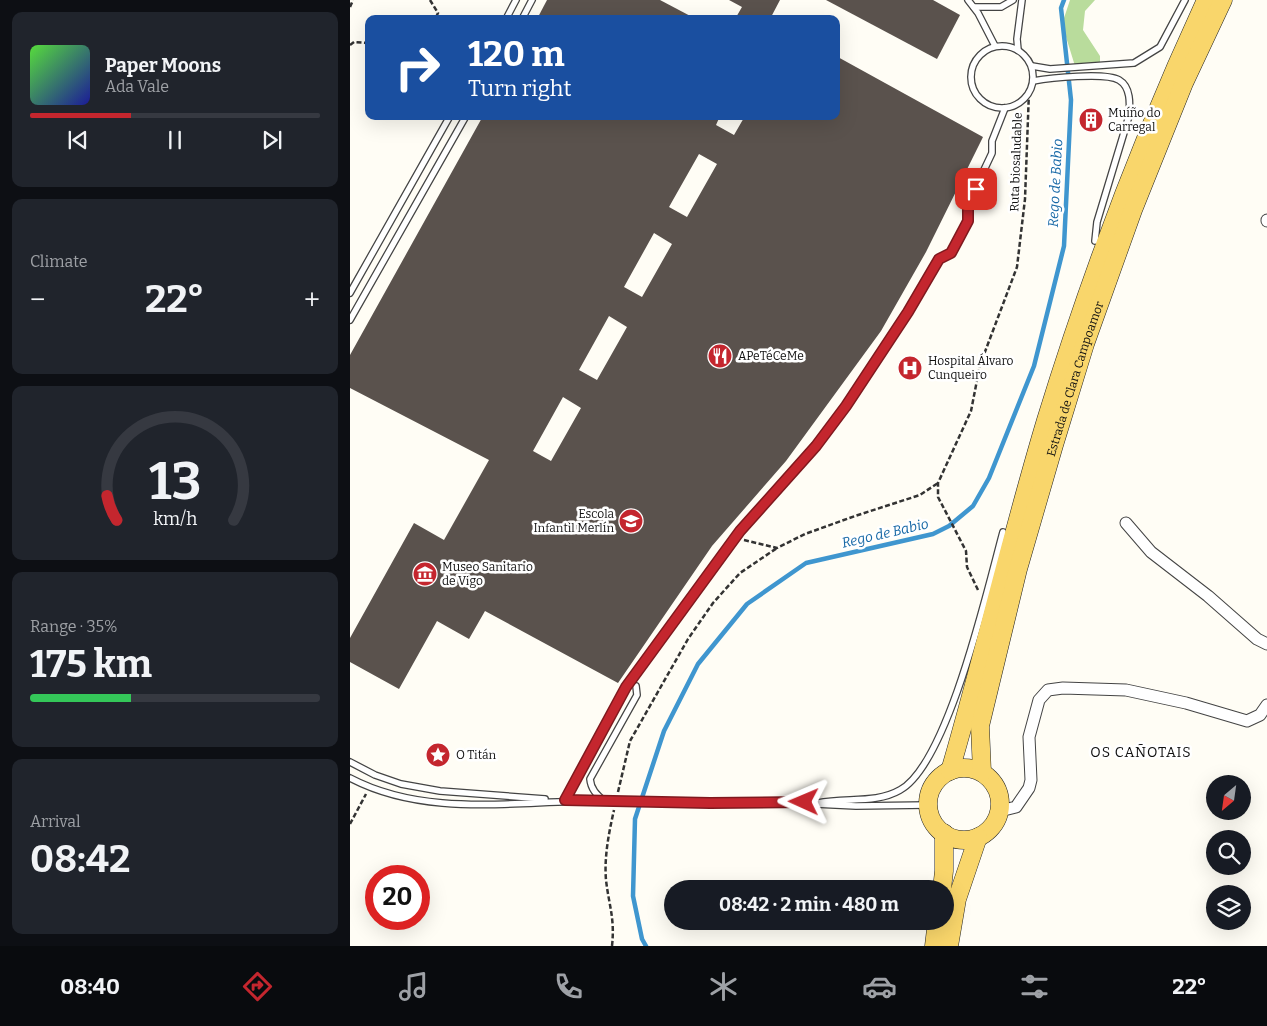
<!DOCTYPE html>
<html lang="en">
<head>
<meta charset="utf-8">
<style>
  :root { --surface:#171b24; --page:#20242c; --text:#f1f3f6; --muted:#9ea1a6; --line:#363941; --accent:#c4262e }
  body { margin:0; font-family:Bitter,serif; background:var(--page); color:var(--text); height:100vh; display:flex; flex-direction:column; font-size:19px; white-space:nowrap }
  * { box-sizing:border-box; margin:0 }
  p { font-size:16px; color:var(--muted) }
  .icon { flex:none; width:28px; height:28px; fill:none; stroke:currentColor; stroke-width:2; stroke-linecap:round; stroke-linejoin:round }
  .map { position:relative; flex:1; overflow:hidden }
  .details { display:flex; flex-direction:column; gap:12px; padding:12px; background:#0d0f14; width:350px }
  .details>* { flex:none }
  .top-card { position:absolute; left:15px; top:15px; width:475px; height:105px; border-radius:10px; box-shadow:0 5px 20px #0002; background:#1a4fa0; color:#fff; overflow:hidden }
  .needle { width:32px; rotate:209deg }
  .controls { position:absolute; left:856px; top:775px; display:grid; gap:10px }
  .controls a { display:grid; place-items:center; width:45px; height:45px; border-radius:50%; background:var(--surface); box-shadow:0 5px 20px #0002; font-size:25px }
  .speed { position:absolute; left:15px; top:865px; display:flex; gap:10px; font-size:25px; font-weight:700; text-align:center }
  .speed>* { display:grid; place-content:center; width:65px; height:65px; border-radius:50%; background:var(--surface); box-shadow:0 5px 20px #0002; line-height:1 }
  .speed .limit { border:8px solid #d22; background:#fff; color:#111 }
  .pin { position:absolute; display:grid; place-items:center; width:42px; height:42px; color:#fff; margin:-21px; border-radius:10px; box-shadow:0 2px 8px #0006 }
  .me { position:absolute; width:55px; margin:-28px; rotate:271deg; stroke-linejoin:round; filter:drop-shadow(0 0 4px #0008) }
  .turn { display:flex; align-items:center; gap:18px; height:105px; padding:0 20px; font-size:22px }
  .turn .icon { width:65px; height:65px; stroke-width:2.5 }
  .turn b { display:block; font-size:35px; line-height:42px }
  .big { font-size:38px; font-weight:700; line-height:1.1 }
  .details .widget { flex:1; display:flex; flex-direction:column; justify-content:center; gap:8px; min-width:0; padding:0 18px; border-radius:10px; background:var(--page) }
  .details .dial { align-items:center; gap:0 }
  .dial svg { height:130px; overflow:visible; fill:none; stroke:var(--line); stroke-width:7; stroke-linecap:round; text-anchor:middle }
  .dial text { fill:var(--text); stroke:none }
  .song { display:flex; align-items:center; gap:15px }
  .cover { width:60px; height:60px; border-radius:8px; background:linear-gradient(135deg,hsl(110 70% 55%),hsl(240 70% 35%)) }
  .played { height:5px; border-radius:2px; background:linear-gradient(90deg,var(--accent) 35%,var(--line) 35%) }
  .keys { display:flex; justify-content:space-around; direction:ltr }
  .heat { display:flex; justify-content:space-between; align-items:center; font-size:28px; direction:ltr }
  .charge { height:8px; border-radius:4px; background:linear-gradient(90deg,#34c759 35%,var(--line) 0) }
  .trip { position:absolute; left:314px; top:880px; width:290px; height:50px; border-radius:25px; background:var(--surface); box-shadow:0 5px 20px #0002; font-weight:700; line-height:50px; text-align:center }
  .dock { display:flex; height:80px; justify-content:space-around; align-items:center; background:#090b0e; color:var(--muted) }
  .dock .icon { width:35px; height:35px }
  .dock .current { color:var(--accent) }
  .dock b { font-size:22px; color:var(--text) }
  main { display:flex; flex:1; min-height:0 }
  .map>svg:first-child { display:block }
  .forest { fill:#b9dc9c }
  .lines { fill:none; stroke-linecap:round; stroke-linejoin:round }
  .stream { stroke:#3f96cf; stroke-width:4.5 }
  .building { fill:#5a524d; fill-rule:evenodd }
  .lane-casing { stroke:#444; stroke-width:8 }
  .street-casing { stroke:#444; stroke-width:13 }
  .primary-casing { stroke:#222; stroke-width:19 }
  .path { stroke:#333; stroke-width:2.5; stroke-dasharray:5 2.5; stroke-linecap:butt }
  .lane { stroke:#fff; stroke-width:5.5 }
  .street { stroke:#fff; stroke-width:11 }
  .primary { stroke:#f9d66b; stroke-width:18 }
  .lane-bridge-casing { stroke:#444; stroke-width:8; stroke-linecap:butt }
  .lane-bridge { stroke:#fff; stroke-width:5.5 }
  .route-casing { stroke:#7f191e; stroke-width:12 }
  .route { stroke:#c4262e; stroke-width:9 }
  .labels { text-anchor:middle; stroke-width:5; stroke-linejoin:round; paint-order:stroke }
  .poi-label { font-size:12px; fill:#111; stroke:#fff; text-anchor:start }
  .street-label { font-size:12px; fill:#111; stroke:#fff }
  .water-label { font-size:14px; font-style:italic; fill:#1768a6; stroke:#fff }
  .neighbourhood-label { font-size:14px; letter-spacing:1px; fill:#111; stroke:#fff }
</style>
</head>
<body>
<main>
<section class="details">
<div class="widget">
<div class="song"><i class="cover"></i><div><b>Paper Moons</b><p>Ada Vale</p></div></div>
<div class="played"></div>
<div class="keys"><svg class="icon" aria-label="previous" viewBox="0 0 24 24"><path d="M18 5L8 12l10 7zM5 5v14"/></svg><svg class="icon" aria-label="pause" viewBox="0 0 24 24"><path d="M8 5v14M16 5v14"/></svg><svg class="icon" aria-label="next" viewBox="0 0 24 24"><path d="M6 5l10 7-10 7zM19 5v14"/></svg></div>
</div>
<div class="widget"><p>Climate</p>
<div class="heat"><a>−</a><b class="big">22°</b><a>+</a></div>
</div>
<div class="widget dial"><svg viewBox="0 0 100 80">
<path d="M14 69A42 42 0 1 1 86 69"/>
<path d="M14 69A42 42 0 0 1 8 54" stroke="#c4262e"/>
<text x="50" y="56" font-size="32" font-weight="700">13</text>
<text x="50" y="72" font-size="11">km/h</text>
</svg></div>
<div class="widget"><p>Range · 35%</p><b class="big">175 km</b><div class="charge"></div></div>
<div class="widget"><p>Arrival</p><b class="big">08:42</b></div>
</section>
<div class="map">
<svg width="917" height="946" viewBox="0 0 917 946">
  <rect width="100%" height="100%" fill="#fffdf5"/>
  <!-- forest -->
  <polygon class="forest" points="720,0 745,0 735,11 733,30 750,56 750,65 725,66 712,24"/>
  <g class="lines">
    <!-- stream -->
    <polyline class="stream" points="296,946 292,939 283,896 285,819 314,731 348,664 397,604 456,563 583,534 599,526 623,506 639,478 684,366 714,246 721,100 711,8 714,0"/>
  </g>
  <!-- building -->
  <g class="building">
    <polygon points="197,0 310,0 346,19 187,19"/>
    <polygon points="379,0 430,0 420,19 385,19 392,7"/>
    <polygon points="476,0 583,0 610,15 587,59"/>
    <path d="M486,56l147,81 -57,115 -45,79 -95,130 -74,85 -94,137 -133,-72 -16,28 -32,-18 -38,68 -49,-27v-24l64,-115 30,17 45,-80 -139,-72v-33l133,-239h237l-4,9 18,10 11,-19h91zM349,154l18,10 -30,53 -18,-10zM304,233l18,11 -30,53 -18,-10zM259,316l18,11 -30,53 -18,-10zM213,397l18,11 -30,53 -18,-10z"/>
  </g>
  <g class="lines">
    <defs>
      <g id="lane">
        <polyline points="618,0 628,13 645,46"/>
        <polyline points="624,7 651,7 663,0"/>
        <polyline points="156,19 166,0"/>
        <polyline points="172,19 182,0"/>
        <circle cx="652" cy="77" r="31"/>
        <polyline points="668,50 667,39 672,0"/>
        <polyline points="682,66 700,69 784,63 810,47 835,0"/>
        <path d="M683,81c17,-3 72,-9 86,-1 12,7 11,24 10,36l-32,106 -2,19"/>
        <polyline points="0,293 100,116"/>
        <polyline points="0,320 116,116"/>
        <polyline points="0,762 25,775 51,784 90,791 195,799"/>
        <path d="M0,778c78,41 169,22 254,23"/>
        <polyline points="215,800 276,687 389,531 466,446 496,406 558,312 589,259 601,253 618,221 618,204 642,153 642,141 655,108"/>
        <path d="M254,801c-8,-7 -13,-12 -14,-22l47,-84 -1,-9"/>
        <polyline points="330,803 424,802 506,806 578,805"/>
        <path d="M468,803c27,-6 58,1 82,-13 48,-26 88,-203 103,-258"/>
      </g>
      <g id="street">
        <polyline points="917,221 917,220"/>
        <polyline points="776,523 801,552 858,596 907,639 917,644"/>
        <polyline points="650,811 666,807 679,788 681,780 679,737 689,700 698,690 713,688 776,690 836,703 897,721 910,715 917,705"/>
      </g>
      <g id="primary">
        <circle cx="614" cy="804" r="36"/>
        <path d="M600,771c34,-116 61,-235 96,-351 44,-143 97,-284 160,-420"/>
        <path id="s1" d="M632,772l-2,-46 38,-157 36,-124 31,-101 48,-134 51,-127 39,-83"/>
        <polyline points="592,889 594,871 594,833"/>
        <polyline points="584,946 587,921"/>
        <polyline points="599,946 607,899 628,837"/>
      </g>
    </defs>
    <!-- lane casing -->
    <use href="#lane" class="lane-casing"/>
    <!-- street casing -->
    <use href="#street" class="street-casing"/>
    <!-- primary casing -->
    <use href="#primary" class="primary-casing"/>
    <!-- path -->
    <g class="path">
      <polyline points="80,0 88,13 85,19"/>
      <polyline points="0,7 3,0"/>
      <polyline points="0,45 4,42 19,43"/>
      <polyline points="394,540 427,548 455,534 505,516 570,495 588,483"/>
      <polyline points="628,590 617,567 616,551 588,497 588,483 621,411 630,365 667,267 675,199 679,91"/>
      <polyline points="268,792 280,741 338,639 363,603 390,573 427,548"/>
      <polyline points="0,824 16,794"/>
      <path d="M262,946c3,-28 -3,-40 -6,-66 -2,-23 3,-48 8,-70"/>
    </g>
    <!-- lane -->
    <use href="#lane" class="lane"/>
    <!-- street -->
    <use href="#street" class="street"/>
    <!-- primary -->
    <use href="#primary" class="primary"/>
    <defs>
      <polyline id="lane-bridge" points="254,801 330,803"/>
    </defs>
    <!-- lane-bridge casing -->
    <use href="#lane-bridge" class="lane-bridge-casing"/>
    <!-- lane-bridge -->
    <use href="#lane-bridge" class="lane-bridge"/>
  </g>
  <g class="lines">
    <defs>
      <polyline id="route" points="454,802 360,803 215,800 276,687 390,531 466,446 496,406 558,312 589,259 601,253 618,221 618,204 626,189"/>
    </defs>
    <!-- route casing -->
    <use href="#route" class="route-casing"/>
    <!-- route -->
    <use href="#route" class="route"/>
  </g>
  <!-- icons -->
  <defs>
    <symbol id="building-disc" viewBox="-11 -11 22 22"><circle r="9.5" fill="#c4262e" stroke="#fff"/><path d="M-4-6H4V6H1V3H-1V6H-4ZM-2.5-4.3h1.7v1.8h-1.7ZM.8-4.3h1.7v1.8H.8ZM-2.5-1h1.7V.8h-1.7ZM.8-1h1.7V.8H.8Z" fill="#fff"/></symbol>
    <symbol id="restaurant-disc" viewBox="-11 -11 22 22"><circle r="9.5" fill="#c4262e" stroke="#fff"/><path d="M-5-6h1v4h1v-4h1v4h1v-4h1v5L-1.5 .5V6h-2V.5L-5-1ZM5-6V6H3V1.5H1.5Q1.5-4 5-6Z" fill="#fff"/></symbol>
    <symbol id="hospital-disc" viewBox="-11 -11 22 22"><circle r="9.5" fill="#c4262e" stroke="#fff"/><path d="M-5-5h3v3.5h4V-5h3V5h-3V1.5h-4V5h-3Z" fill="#fff"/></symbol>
    <symbol id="school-disc" viewBox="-11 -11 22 22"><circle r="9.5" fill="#c4262e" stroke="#fff"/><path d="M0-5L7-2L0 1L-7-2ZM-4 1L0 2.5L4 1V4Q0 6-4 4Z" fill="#fff"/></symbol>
    <symbol id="museum-disc" viewBox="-11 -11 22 22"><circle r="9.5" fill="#c4262e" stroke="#fff"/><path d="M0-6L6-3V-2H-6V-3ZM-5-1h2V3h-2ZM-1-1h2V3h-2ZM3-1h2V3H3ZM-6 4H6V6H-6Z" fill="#fff"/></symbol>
    <symbol id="sight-disc" viewBox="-11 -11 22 22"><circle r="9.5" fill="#c4262e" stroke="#fff"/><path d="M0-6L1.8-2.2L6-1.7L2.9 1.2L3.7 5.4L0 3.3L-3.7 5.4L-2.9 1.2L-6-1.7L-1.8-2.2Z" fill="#fff"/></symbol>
  </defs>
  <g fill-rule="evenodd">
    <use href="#building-disc" x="727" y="106" width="28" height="28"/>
    <use href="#restaurant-disc" x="356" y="342" width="28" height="28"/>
    <use href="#hospital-disc" x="546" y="354" width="28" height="28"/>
    <use href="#school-disc" x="267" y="507" width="28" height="28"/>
    <use href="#museum-disc" x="61" y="560" width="28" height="28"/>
    <use href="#sight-disc" x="74" y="741" width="28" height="28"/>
  </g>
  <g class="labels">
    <!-- poi labels -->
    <g class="poi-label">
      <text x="758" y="117">Muíño do<tspan x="758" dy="14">Carregal</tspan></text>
      <text x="388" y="360">APeTéCeMe</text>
      <text x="578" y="365">Hospital Álvaro<tspan x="578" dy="14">Cunqueiro</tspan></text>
      <text x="264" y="518" text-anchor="end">Escola<tspan x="264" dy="14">Infantil Merlín</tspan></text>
      <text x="92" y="571">Museo Sanitario<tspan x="92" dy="14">de Vigo</tspan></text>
      <text x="106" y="759">O Titán</text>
    </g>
    <!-- street labels -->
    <g class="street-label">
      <text transform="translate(666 162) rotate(-88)" y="4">Ruta biosaludable</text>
      <text dy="4" stroke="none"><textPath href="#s1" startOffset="406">Estrada de Clara Campoamor</textPath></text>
    </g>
    <!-- water labels -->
    <g class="water-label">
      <text transform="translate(705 183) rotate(-87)" y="5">Rego de Babio</text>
      <text transform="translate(535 533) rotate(-13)" y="5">Rego de Babio</text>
    </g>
    <!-- neighbourhood labels -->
    <g class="neighbourhood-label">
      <text x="791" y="757">OS CAÑOTAIS</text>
    </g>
  </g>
</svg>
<div class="controls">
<a><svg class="needle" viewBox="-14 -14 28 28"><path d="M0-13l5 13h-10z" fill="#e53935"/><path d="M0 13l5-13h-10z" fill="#9ea1a6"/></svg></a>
<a><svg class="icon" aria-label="search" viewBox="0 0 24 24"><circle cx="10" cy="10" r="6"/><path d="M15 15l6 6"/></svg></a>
<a><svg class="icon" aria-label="layers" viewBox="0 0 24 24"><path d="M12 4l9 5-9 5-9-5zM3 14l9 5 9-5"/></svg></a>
</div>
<div class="speed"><div class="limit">20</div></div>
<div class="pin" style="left:626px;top:189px;background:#d93025"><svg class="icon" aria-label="arrive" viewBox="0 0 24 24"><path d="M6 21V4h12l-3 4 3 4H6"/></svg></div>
<svg class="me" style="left:454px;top:802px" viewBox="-20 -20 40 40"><path d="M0-17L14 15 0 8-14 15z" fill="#c4262e" stroke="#fff" stroke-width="4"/></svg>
<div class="trip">08:42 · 2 min · 480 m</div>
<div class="top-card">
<div class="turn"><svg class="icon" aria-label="right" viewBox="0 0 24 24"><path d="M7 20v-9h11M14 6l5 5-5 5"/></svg><div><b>120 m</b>Turn right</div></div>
</div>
</div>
</main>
<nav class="dock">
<b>08:40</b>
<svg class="icon current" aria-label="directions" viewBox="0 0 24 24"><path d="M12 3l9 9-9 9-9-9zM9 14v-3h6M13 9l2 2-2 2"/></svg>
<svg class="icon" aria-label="music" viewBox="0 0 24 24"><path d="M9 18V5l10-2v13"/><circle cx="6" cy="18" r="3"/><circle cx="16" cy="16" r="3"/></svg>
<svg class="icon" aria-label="phone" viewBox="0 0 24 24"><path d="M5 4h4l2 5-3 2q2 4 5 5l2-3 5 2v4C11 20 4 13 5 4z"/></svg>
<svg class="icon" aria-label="climate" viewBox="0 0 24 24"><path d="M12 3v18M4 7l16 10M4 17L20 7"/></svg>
<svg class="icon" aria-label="car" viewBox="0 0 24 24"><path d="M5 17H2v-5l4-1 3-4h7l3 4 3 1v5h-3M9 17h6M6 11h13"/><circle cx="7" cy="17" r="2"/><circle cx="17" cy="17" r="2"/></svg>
<svg class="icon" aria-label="filters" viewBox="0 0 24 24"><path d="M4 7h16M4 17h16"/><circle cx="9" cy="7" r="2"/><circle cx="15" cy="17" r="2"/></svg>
<b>22°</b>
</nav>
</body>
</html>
